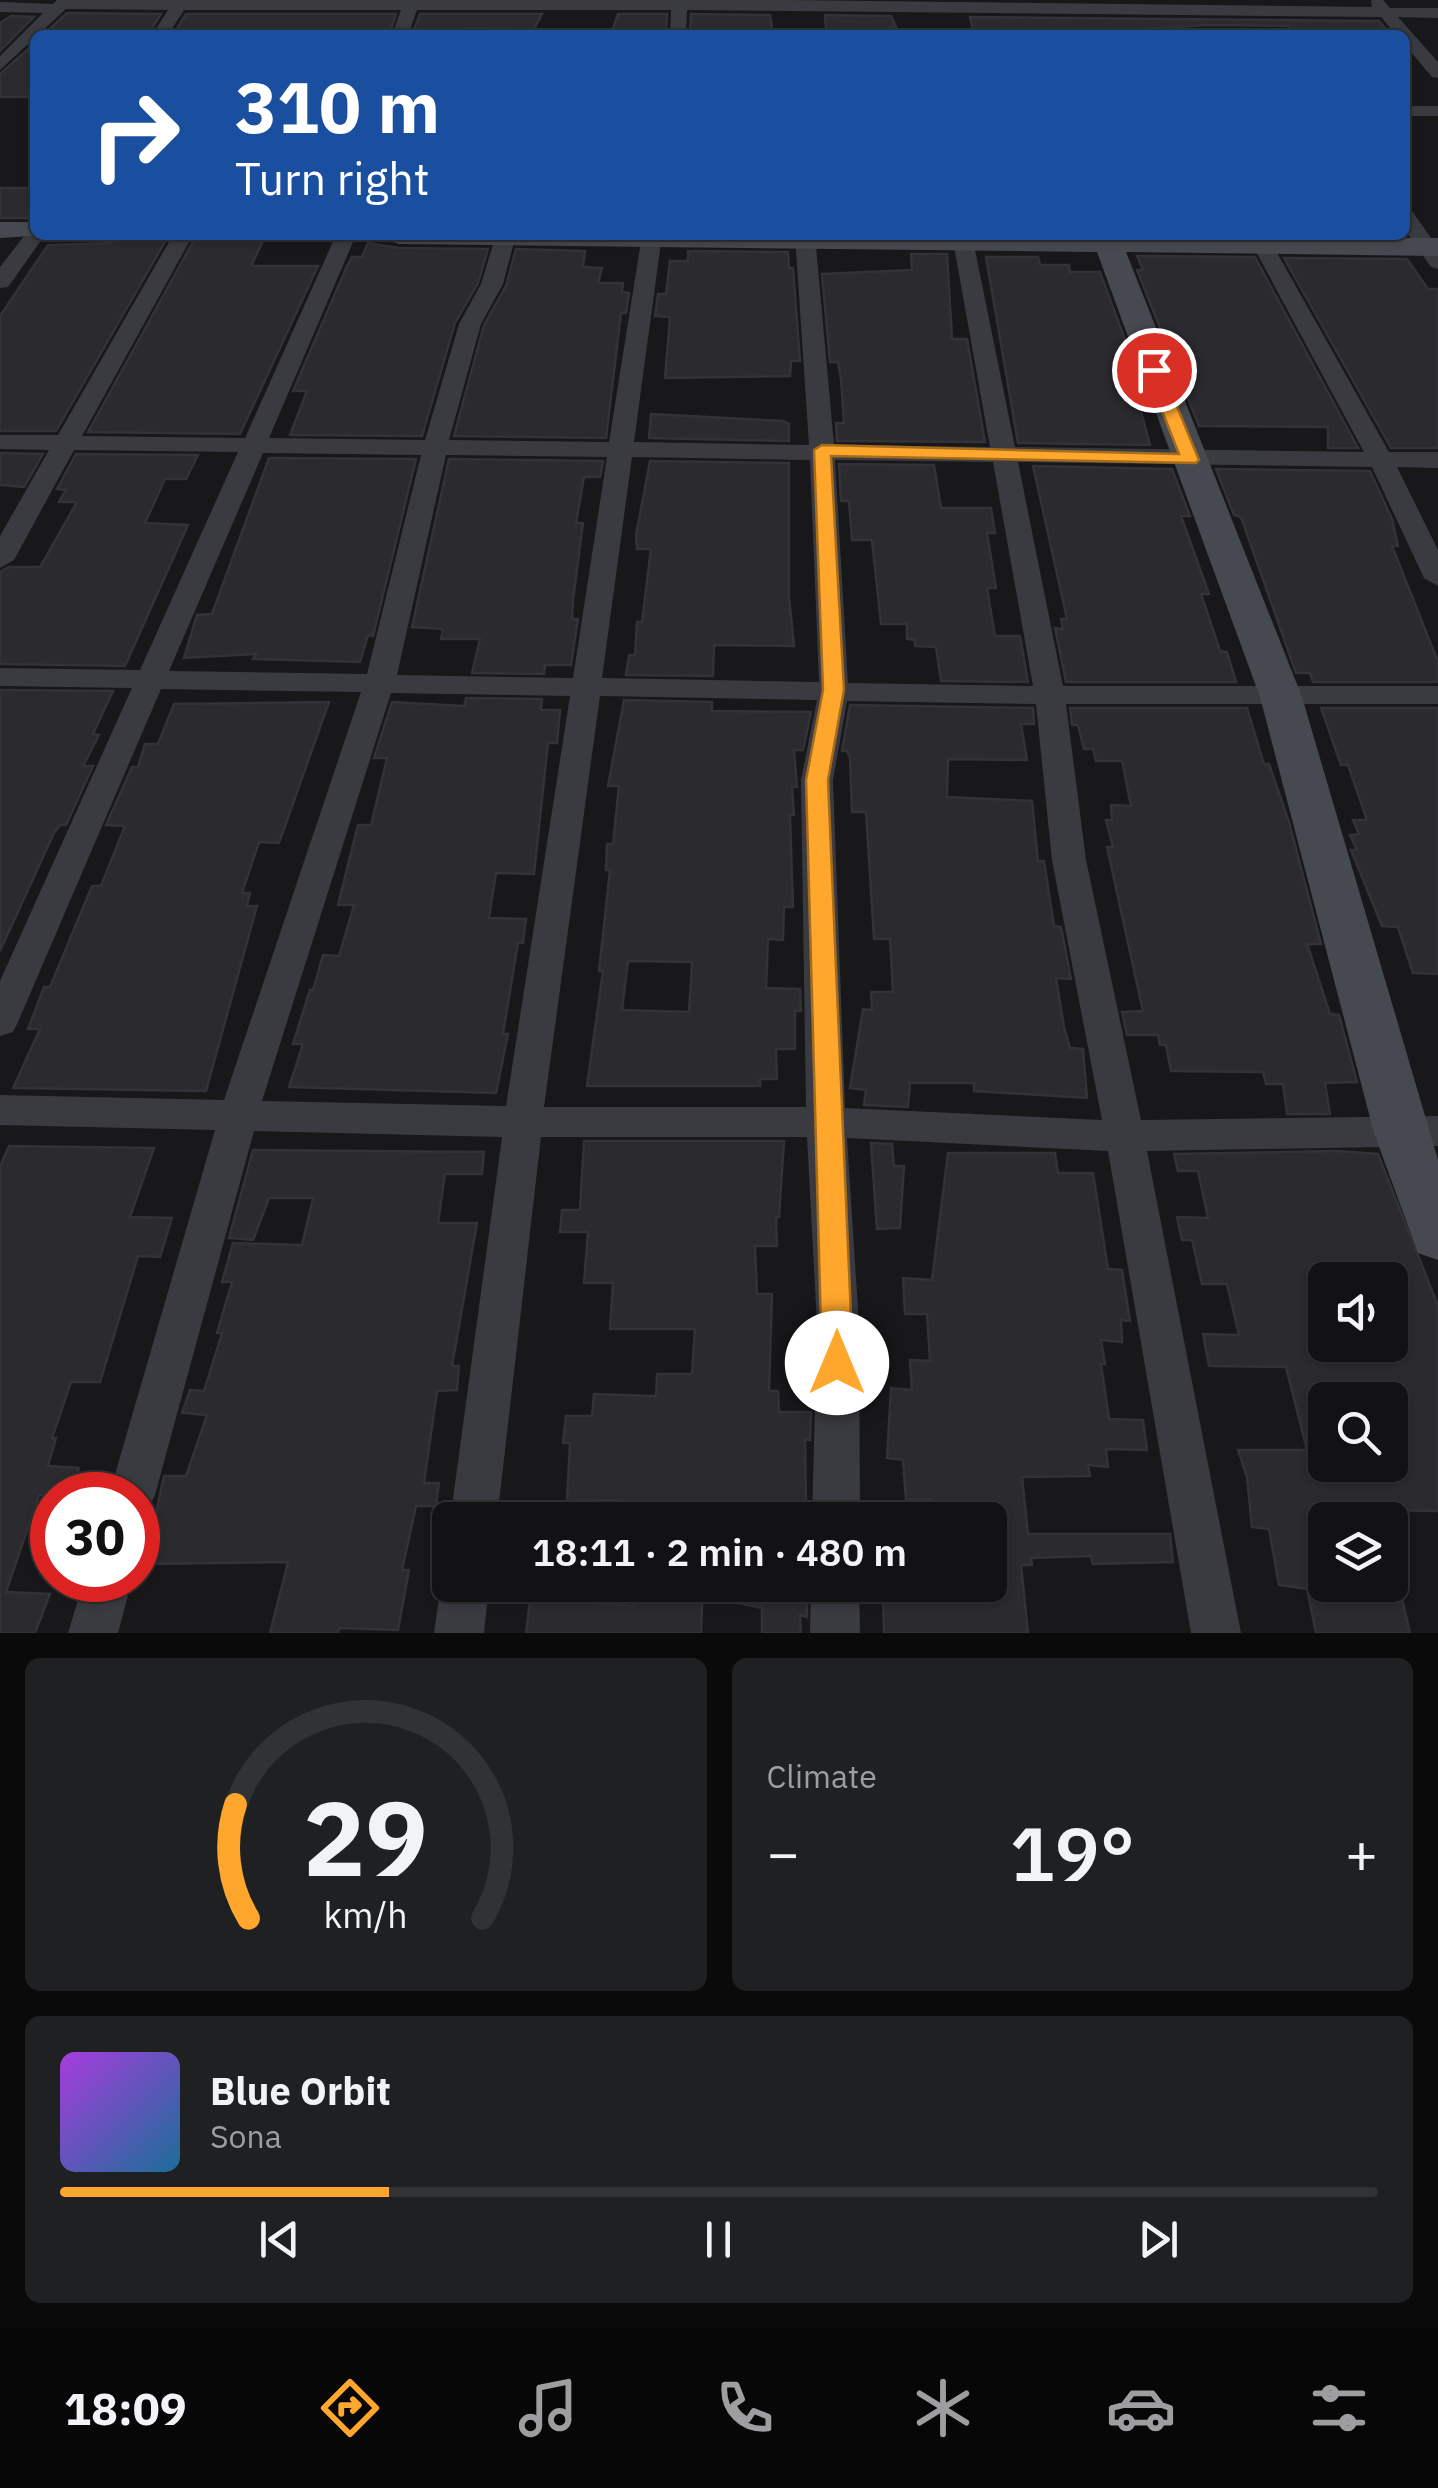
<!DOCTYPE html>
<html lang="en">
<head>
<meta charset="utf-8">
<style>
  :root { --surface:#121214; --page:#1f2022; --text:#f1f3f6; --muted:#9c9ea0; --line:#313234; --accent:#ffa62c }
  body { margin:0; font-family:"IBM Plex Sans",sans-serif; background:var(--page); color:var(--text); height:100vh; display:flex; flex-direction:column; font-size:38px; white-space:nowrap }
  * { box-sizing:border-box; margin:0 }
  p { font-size:32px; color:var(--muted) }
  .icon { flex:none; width:55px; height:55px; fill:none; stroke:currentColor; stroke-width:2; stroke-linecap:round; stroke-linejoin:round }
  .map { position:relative; height:1633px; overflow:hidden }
  .panel { display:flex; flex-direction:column; gap:25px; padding:25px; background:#0a0a0b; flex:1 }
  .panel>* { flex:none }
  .guide { position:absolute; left:30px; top:30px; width:1380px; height:210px; border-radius:15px; box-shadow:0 2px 8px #0004,0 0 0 2px var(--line); background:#1a4fa0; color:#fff; overflow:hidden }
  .controls { position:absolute; left:1308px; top:1262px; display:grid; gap:20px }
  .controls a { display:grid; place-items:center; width:100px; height:100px; border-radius:15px; background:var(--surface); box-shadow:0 2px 8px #0004,0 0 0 2px var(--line); font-size:50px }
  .speed { position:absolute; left:30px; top:1472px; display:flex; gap:20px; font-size:50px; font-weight:700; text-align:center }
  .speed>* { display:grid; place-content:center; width:130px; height:130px; border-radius:50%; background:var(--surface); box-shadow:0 2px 8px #0004,0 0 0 2px var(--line); line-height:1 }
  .speed .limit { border:15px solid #d22; background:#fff; color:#111 }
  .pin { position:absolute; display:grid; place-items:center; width:85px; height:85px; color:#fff; margin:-42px; border:5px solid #fff; border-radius:50%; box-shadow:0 2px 10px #0007 }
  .me { position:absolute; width:110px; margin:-55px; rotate:0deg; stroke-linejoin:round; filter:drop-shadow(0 0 8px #0008) }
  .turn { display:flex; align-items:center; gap:35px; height:210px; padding:0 40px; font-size:45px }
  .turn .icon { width:130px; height:130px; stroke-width:2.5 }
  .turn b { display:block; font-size:70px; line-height:85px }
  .big { font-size:75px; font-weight:600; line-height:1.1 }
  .panel .widget { flex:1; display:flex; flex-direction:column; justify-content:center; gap:15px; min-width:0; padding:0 35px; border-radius:15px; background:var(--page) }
  .panel .dial { align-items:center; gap:0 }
  .dial svg { height:260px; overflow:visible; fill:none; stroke:var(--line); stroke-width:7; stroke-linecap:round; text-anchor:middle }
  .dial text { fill:var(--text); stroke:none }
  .song { display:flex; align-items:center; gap:30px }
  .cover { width:120px; height:120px; border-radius:15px; background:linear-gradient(135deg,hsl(280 70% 55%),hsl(200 70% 35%)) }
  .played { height:10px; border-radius:5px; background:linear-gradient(90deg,var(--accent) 25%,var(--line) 25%) }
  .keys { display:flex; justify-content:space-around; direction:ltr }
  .heat { display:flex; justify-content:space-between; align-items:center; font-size:55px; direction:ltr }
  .panel .tiles { flex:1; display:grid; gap:25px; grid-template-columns:1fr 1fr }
  .widget:last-child { grid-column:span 2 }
  .trip { position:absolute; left:432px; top:1502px; width:575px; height:100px; border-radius:15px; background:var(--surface); box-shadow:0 2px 8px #0004,0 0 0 2px var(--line); font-weight:600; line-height:100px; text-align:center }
  .tabs { display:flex; height:160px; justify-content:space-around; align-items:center; background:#070708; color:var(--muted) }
  .tabs .icon { width:70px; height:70px }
  .tabs .active { color:var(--accent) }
  .tabs b { font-size:45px; color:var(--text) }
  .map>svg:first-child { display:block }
  .building { fill:#2b2b2f; stroke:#323237; stroke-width:2.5; fill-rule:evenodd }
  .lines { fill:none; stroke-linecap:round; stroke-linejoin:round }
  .street { fill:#393b40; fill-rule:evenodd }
  .secondary { fill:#464a50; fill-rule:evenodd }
  .route { fill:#ffa62c; stroke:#a66c1d; stroke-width:2.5 }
</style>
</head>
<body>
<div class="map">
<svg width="1438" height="1633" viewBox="0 0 1438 1633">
  <rect width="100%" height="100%" fill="#18181b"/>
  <!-- building -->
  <g class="building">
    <polygon points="67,13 161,14 149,33 43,35"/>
    <polygon points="186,14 396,14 389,35 174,33"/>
    <polygon points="420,14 542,14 534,29 464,28 460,35 412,35"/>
    <polygon points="618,14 667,14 666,32 611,35"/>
    <polygon points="691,14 770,15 773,35 700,34 690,32"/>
    <polygon points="825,15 891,16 896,27 889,27 890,31 826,30"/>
    <polygon points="11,16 34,17 0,51 0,23"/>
    <polygon points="970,17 1379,21 1391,35 1319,35 1292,32 1288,26 1210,25 1143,29 1144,35 974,35"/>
    <polygon points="35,43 35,91 28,97 0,97 0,74"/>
    <polygon points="0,188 35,188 35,203 29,212 35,212 35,218 0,218"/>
    <polygon points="116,237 166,240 56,431 0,431 0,316 48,245 112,243"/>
    <polygon points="194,240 263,241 251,266 318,266 240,434 88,432"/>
    <polygon points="368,243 399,248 488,249 478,283 455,323 422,436 290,435 307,391 293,391 347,266 352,257 362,257"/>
    <polygon points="516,249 585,251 583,267 602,268 598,283 623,283 622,292 629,293 626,313 621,313 606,438 454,436 484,325 506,286"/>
    <polygon points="688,251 788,252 789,268 793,268 800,361 791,361 790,376 665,378 670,317 655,316 658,294 666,294 670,261 688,261"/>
    <polygon points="911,254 947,254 952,339 967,339 985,442 837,441 836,423 844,423 841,379 838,362 830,362 822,274 912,270"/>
    <polygon points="1137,256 1255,257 1358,448 1328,448 1328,427 1199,426 1137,270 1143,270"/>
    <polygon points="986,257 1038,257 1040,265 1069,265 1070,272 1100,272 1135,367 1129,367 1150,445 1018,443"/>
    <polygon points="1284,258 1407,259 1428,289 1438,289 1438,448 1391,448"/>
    <polygon points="651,414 783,421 789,424 789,441 649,438"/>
    <polygon points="0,453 43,454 24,487 0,485"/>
    <polygon points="76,454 198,455 186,479 165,479 145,523 188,525 125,666 0,664 0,572 9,567 40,567 77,502 59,502 66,490 57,489"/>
    <polygon points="269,458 416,459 373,636 368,635 360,662 253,659 256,654 184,658 197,615 212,614"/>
    <polygon points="449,459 603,461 600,477 584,477 576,523 583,523 573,600 572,619 578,619 571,665 545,665 544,674 472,673 480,639 441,639 443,629 412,627"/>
    <polygon points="650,461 789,463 789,597 794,646 714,645 713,676 626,675 629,655 635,655 637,622 642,622 651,549 637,549 636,535"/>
    <polygon points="839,464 934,465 941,508 991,508 995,533 987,533 996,588 987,588 995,636 1020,636 1028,682 941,681 936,647 915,646 915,640 907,639 907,624 881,624 872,540 852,540 849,501 841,501"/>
    <polygon points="1033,466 1172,469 1190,516 1181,516 1209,594 1201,594 1220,651 1227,652 1236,682 1066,682 1055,628 1063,629 1061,619 1067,619"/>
    <polygon points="1216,469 1370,471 1392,519 1398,546 1392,546 1438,662 1438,682 1313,682 1310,673 1296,673 1241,517 1234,515"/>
    <polygon points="0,690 113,691 93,734 99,735 83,766 93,766 66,825 60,825 54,833 0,951"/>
    <polygon points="466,698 542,699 541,710 560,710 557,743 548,743 534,874 496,873 489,918 526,919 523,943 518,943 503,1034 508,1034 496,1093 289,1087 303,1044 293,1044 310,990 313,990 323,955 339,956 354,905 338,905 358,825 371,825 387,758 374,758 392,702 464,706"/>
    <path d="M624,700l88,2v9l99,1 -8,38h-9l3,37h-5l2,28h-4l3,92h-9l-1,33 -15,-1 -2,49 34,1 1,22h-6v38h-19l1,30h-17v7h-173l16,-115h-4l11,-101h-4l1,-26h6l6,-58h-11zM628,961l64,1 -3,50 -67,-2z"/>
    <polygon points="329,702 279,843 259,842 242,893 250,893 247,906 257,906 206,1091 13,1088 40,1029 28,1029 44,987 50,987 92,886 101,886 125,826 106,825 132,767 138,767 145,744 158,744 174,704"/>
    <polygon points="850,705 1033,708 1034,724 1021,724 1027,760 948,759 947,797 1032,801 1038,861 1044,861 1054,926 1061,927 1071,979 1056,978 1064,1027 1070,1048 1083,1049 1087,1098 974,1091 974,1083 910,1083 908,1107 864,1105 866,1090 850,1088 863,1009 872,1010 871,992 893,992 890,939 874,939 866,812 852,812 850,757 847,751 842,751"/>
    <polygon points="1070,708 1247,708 1264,764 1269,764 1289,822 1321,944 1307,944 1330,1014 1339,1015 1357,1082 1325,1083 1330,1114 1287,1114 1283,1084 1266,1084 1263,1072 1171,1071 1166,1045 1160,1045 1158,1035 1127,1035 1122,1012 1143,1011 1107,847 1113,847 1106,820 1112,820 1111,805 1131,806 1122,761 1096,761 1093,749 1084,749 1078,725 1072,725"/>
    <polygon points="1321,708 1438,708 1438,974 1413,973 1398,927 1382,926 1351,850 1357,850 1350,835 1359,834 1353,820 1367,820 1348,765 1341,765"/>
    <polygon points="584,1141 784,1141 779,1217 776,1217 777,1246 755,1246 757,1294 772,1294 769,1391 778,1391 779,1412 811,1412 810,1440 805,1439 806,1502 766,1501 766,1520 616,1520 618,1500 567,1501 570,1443 563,1443 566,1416 592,1416 594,1394 656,1396 657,1374 692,1374 695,1329 610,1329 613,1283 584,1283 588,1232 560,1232 562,1210 580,1210"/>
    <polygon points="871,1143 892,1144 894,1166 904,1166 900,1228 877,1229"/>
    <polygon points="9,1146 154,1148 130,1217 172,1218 160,1257 138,1256 100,1382 71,1382 52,1438 56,1438 48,1466 79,1468 70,1495 39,1495 6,1592 50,1594 35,1633 0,1633 0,1167"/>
    <polygon points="253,1150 484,1152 482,1174 445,1174 438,1223 477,1223 452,1366 459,1366 457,1390 437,1391 424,1483 439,1483 436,1506 416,1506 402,1570 409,1570 398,1630 339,1628 338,1633 270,1633 288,1562 145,1564 164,1476 186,1476 207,1415 182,1413 190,1390 204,1391 222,1333 217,1333 232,1282 222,1282 233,1243 302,1245 313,1198 269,1198 253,1240 229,1238"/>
    <path d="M1337,1151l41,3 60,152v205l-60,-1 2,10h-55v65h69l3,14h5l8,34h-94l-9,-44 -28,-4 -10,-56 -17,-2 -5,-50 -9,-27h69l-21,-83 -77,-1 -6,-32 36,1 -12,-51h-25l-10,-44h-10l-5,-23 31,1 -10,-47h-20l-4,-17zM1325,1280h65v65h-65zM1325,1400h65v65h-65z"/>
    <polygon points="948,1153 1055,1153 1058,1173 1093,1173 1108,1269 1122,1270 1130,1321 1121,1320 1122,1342 1101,1340 1105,1364 1101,1364 1109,1419 1143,1420 1147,1450 1106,1449 1108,1467 1088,1465 1090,1476 1022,1477 1028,1534 1170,1534 1173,1562 1093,1564 1091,1556 1031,1558 1032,1565 1021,1565 1028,1633 884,1633 883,1594 899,1594 898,1585 990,1585 990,1520 932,1520 930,1499 906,1499 903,1460 887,1458 891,1388 912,1390 910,1360 930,1361 927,1314 905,1314 903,1278 932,1280"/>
    <polygon points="532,1585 588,1585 585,1602 634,1606 635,1585 703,1585 701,1633 526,1633"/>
    <polygon points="706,1585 807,1585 807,1617 800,1615 801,1633 762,1633 762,1608 705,1596"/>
  </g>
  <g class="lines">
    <!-- street -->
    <g class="street">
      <polygon points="57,0 790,0 1372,7 1371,0 1383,0 1390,8 1438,8 1438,18 1398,17 1438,62 1438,78 1432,77 1405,45 1405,35 1396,35 1381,17 687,10 686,35 670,35 671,10 417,10 408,35 392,35 401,10 184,10 168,35 152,35 168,10 66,9 0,70 0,56 43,13 0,12 0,2 53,4"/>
      <rect x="1405" y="106" width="33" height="10"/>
      <polygon points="1405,209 1412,211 1438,248 1438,269 1431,267 1405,230"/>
      <polygon points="35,229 35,235 45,235 8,287 0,288 0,267 28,231"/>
      <path d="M173,235h20l-111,201 163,2 91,-203h20l-87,203 156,2 34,-116 22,-40 15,-49h20l-13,49 -22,40 -32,116 160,2 33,-207h20l-28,207 175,3 -14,-210h20l19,210 156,2 -38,-212h20l43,212 349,5 -117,-217h20l122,217h49v16l-41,-1 41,83v36l-14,-8 -52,-111 -354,-5 45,224h375v18h-372l20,156 55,260 297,-4v30l-291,5 94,482h-50l-83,-482 -261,-13 12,186 1,196h-48l5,-196 -10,-187h-266l-44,383 -47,1 52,-384 -248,-6 -99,364 -7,15 -10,5v-20h-29l106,-365 -215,-5v-30l224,5 137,-408 -200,-3 -143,333 -5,10 -13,4v-55l132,-293 -132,-2v-18l140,2 98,-218 -164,-2 -60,110 -14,8v-32l49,-86 -49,-1v-14h58zM263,453l158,2 -54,219 -198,-3zM446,455l161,2 -34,221 -176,-3zM632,457l178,3 9,222 -217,-4zM835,460l158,2 40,224 -185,-3zM391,693l179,3 -64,410 -244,-5zM600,696l217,4 -16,80 5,327h-262zM847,701l189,3 16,156 50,260 -257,-12 -12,-328z"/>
      <polygon points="450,1567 450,1585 489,1585 484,1633 434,1633 441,1585"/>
      <polygon points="84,1580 132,1580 118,1633 68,1633"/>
      <polygon points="811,1585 859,1585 860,1633 810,1633"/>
    </g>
    <!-- secondary -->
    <g class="secondary">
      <polygon points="0,222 35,222 35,235 46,235 0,238"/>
      <polygon points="385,235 1438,238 1438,256 1126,252 1302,697 1438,1160 1438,1260 1418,1253 1374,1133 1260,697 1097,252 399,244 389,241"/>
    </g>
  </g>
  <!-- route -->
  <polygon class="route" points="1154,365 1162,370 1199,460 1196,463 831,456 844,690 828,780 853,1363 848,1373 837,1377 826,1373 822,1363 806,780 823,690 814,450 822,445 1179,454 1146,370"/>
</svg>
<div class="controls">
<a><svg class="icon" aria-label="sound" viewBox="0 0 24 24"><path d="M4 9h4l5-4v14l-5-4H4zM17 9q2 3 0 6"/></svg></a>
<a><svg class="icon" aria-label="search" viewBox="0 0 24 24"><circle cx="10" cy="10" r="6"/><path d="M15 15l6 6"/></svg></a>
<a><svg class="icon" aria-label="layers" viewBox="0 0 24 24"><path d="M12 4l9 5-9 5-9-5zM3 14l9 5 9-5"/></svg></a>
</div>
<div class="speed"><div class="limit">30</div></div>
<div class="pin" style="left:1154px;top:370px;background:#d93025"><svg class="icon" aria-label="arrive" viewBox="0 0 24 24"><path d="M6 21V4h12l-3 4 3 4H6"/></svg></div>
<svg class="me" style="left:837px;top:1363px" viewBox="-20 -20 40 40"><circle r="19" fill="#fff"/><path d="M0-13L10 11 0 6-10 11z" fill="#ffa62c"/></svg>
<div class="trip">18:11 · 2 min · 480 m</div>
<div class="guide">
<div class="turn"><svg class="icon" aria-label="right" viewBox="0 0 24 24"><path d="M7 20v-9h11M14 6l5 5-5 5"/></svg><div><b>310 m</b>Turn right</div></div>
</div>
</div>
<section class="panel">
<div class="tiles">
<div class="widget dial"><svg viewBox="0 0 100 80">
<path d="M14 69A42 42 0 1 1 86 69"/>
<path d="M14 69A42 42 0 0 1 10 34" stroke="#ffa62c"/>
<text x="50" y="56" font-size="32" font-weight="700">29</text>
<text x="50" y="72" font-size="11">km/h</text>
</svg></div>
<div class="widget"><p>Climate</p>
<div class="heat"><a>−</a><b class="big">19°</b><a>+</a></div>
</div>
<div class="widget">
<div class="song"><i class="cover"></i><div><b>Blue Orbit</b><p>Sona</p></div></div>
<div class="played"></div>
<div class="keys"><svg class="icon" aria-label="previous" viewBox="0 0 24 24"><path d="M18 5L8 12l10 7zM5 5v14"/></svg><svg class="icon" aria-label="pause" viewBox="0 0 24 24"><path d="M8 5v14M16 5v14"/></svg><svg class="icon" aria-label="next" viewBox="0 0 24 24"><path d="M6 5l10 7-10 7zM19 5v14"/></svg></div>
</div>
</div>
</section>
<nav class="tabs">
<b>18:09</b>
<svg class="icon active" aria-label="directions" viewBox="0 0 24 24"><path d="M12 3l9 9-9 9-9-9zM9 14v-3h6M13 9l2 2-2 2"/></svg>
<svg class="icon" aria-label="music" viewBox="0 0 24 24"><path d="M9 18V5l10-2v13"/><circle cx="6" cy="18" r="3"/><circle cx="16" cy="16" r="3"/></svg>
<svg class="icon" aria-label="phone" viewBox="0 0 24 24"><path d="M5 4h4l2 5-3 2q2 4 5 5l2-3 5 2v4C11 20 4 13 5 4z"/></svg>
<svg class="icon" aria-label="climate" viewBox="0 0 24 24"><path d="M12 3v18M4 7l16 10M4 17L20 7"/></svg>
<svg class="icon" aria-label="car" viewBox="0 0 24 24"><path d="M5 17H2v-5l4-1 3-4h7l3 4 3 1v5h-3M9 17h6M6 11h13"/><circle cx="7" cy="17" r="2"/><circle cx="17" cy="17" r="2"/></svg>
<svg class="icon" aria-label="filters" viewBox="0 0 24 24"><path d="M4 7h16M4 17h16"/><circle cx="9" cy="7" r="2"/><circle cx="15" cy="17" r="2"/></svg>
</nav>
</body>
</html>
